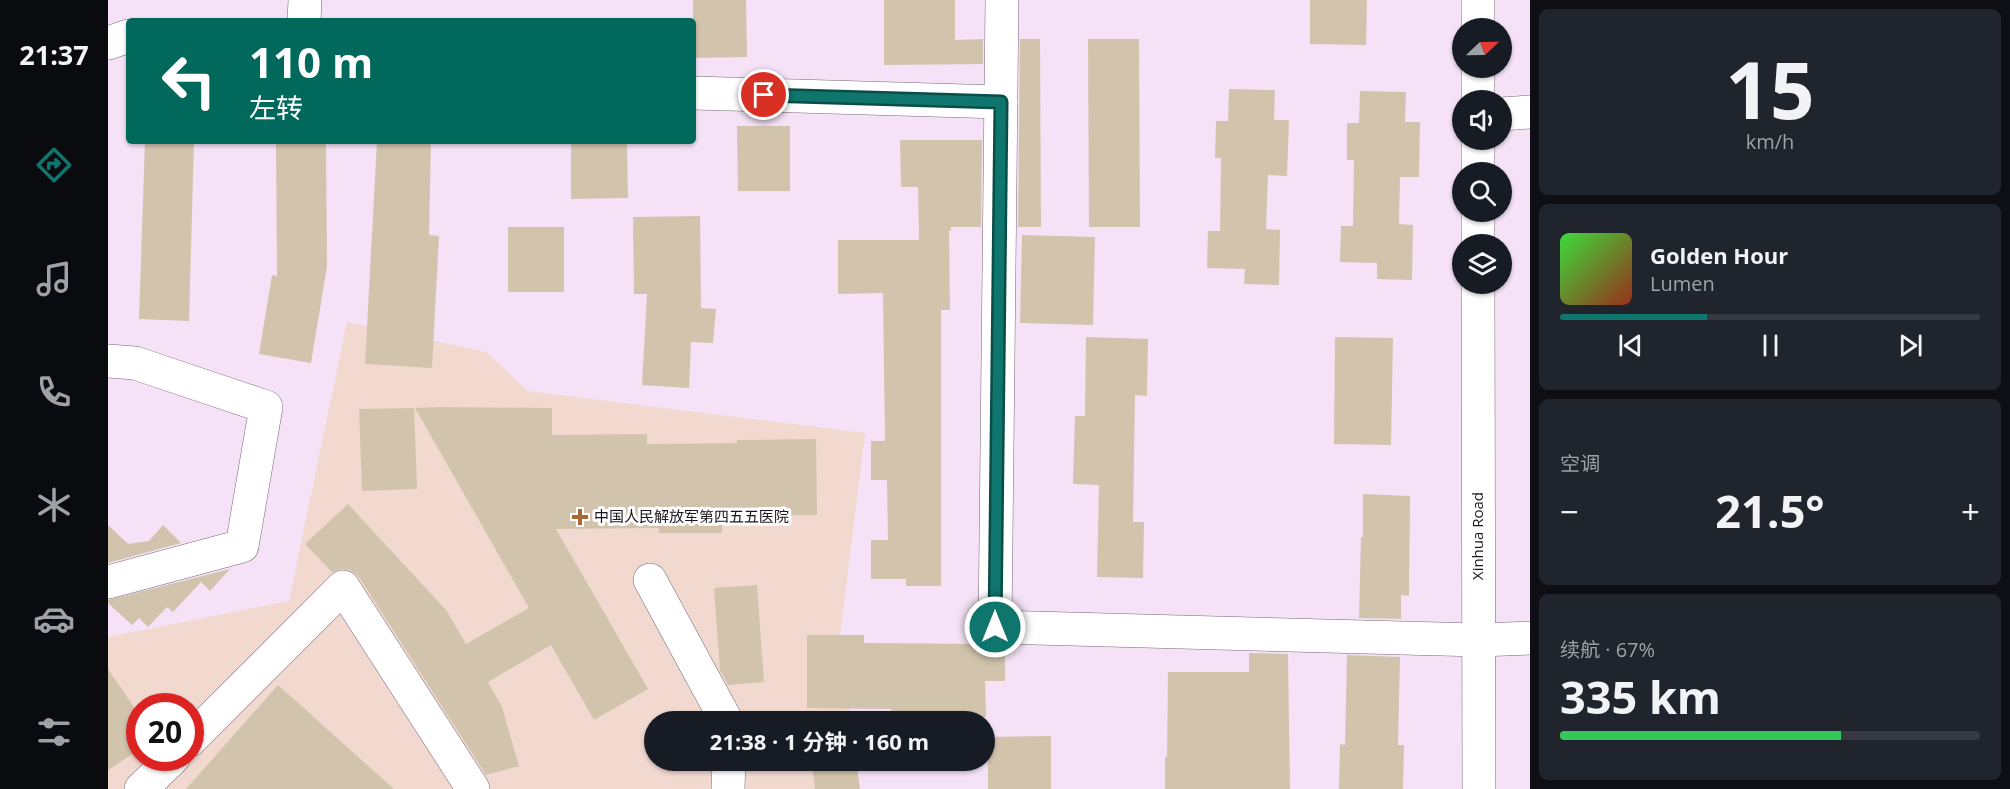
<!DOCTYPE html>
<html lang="zh">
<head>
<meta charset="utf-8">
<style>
  :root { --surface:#171b24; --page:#20242c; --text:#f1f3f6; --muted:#9ea1a6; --line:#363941; --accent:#0f766e }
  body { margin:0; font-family:"Open Sans","Noto Sans SC",sans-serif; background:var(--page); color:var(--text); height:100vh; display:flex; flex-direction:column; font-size:22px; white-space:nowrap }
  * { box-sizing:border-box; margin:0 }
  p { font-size:20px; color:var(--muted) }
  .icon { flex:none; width:33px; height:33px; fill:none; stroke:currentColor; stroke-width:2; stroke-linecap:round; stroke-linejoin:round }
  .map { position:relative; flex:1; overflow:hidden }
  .side { display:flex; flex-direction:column; gap:9px; padding:9px; background:#0d0f14; width:480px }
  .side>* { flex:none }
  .banner { position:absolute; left:18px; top:18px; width:570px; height:126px; border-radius:6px; box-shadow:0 2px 4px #0004; background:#00695c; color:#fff; overflow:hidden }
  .needle { width:39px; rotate:68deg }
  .fabs { position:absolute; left:1344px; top:18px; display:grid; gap:12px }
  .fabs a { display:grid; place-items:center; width:60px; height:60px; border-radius:50%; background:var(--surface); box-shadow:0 2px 4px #0004; font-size:30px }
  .speed { position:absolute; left:18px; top:693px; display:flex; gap:12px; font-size:30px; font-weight:700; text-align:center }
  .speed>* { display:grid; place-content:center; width:78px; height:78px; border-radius:50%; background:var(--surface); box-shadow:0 2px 4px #0004; line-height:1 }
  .speed .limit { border:9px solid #d22; background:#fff; color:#111 }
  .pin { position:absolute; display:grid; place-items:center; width:51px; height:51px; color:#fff; margin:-26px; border:3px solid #fff; border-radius:50%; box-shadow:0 2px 6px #0007 }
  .me { position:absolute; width:66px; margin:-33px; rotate:0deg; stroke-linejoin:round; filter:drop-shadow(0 0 4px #0008) }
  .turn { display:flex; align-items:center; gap:21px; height:126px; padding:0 24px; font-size:27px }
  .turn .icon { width:78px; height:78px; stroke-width:2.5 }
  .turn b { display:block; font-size:42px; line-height:51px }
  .big { font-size:45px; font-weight:700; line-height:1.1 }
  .side .tile { flex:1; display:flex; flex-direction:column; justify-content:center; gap:9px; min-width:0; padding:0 21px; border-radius:9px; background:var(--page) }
  .side .dial { align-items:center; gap:0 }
  .dial b { font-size:78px; line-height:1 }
  .song { display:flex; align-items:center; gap:18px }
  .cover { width:72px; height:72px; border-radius:9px; background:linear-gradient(135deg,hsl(120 70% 55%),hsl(10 70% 35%)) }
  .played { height:6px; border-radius:3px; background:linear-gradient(90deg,var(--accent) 35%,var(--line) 35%) }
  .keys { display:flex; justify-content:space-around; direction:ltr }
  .heat { display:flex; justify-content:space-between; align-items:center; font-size:33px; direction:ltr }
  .charge { height:9px; border-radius:4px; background:linear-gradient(90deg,#34c759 67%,var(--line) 0) }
  .trip { position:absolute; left:536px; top:711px; width:351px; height:60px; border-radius:30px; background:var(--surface); box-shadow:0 2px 4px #0004; font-weight:700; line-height:60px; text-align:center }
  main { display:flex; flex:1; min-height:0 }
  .dock { display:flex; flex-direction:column; width:108px; justify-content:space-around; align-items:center; background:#090b0e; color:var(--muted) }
  .dock .icon { width:42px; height:42px }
  .dock .on { color:var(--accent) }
  .dock b { font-size:27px; color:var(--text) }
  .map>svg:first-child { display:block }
  .medical { fill:#f1d9d0; fill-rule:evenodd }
  .building { fill:#d2c3ad }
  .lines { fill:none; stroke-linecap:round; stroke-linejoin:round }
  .minor-casing { stroke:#78677a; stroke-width:34 }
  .minor { stroke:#fff; stroke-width:33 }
  .route-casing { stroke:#0a4d48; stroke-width:15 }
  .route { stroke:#0f766e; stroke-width:10 }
  .poi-dot { fill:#ab6835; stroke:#fff; stroke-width:2 }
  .labels { text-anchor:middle; stroke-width:6; stroke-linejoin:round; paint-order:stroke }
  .poi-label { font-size:15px; fill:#1c151d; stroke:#fff; text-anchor:start }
  .street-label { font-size:15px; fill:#1c151d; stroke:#fff }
</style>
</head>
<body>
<main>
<nav class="dock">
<b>21:37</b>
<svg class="icon on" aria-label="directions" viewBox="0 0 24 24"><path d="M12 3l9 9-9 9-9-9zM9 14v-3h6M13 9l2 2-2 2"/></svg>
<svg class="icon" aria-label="music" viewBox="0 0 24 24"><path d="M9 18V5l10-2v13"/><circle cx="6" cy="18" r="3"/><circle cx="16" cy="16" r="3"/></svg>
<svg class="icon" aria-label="phone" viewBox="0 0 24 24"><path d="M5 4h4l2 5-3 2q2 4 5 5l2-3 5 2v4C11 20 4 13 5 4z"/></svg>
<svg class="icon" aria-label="climate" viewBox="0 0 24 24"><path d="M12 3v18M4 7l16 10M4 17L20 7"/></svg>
<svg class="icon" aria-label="car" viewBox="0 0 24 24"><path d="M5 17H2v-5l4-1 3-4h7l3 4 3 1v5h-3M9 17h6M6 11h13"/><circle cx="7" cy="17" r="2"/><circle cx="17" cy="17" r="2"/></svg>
<svg class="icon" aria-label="filters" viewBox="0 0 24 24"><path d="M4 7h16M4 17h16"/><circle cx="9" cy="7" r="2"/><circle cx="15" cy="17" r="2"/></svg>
</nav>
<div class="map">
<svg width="1422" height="789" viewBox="0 0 1422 789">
  <rect width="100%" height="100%" fill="#f5e2f6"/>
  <!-- medical -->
  <path class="medical" d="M239,322l139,30 42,39 337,42 -27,219 12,54v15l-196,1v38l194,1 -1,28h-739v-152l181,-36zM32,706h50v52h-50z"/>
  <!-- building -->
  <g class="building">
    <polygon points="585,0 638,0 639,57 585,58"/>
    <polygon points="776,0 847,0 847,40 875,39 875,64 776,65"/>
    <polygon points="1202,0 1259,0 1258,45 1202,44"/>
    <polygon points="912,39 932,39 933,227 910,227"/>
    <polygon points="980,39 1031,39 1032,227 981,227"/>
    <polygon points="1121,89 1167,90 1166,120 1181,120 1179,176 1160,175 1158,229 1172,230 1171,285 1136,284 1137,269 1099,268 1100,231 1112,231 1113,158 1107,158 1108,121 1120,121"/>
    <polygon points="1252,91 1298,92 1297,122 1312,122 1311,177 1292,177 1291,224 1305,225 1304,280 1269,279 1269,263 1232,262 1233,226 1245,226 1246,160 1239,160 1239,123 1251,123"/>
    <polygon points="629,126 682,126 682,191 630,191"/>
    <polygon points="792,140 874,140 873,227 843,227 843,231 841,231 842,310 833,310 833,586 798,586 798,579 763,579 763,540 780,540 779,480 763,480 763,441 777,441 775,293 730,294 730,240 811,240 810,187 793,187"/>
    <polygon points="37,141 86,141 81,321 31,319"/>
    <polygon points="168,141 218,141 219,266 203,363 151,354 164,275 169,276"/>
    <polygon points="269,141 323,141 321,235 331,236 324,368 257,364"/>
    <polygon points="463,144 519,144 520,198 463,199"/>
    <polygon points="592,216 593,308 608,309 605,343 583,342 581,388 534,385 539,294 526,294 525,217"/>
    <rect x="400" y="227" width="56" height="65"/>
    <polygon points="914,235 987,237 985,325 912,323"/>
    <polygon points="978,337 1040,339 1039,396 1027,395 1025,522 1036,522 1035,578 989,577 991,485 965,484 967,416 977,416"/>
    <polygon points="1227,337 1285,338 1283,445 1226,444"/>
    <polygon points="331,407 444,408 444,435 539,434 539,444 629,443 629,440 708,439 709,515 614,516 614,533 551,533 551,528 448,529 540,689 486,720 443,645 380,682 394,707 411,766 378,775 251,577 242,570 232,569 224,572 197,544 240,504 338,610 358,644 421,608 307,408"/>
    <polygon points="306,408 309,489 254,491 251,409"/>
    <polygon points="1255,494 1302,496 1301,596 1293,595 1293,619 1251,618 1253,537 1255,537"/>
    <polygon points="0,525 20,544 41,541 55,525 73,543 0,563"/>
    <polygon points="122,569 102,591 93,582 65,612 59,607 40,627 31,618 24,625 0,603 0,600"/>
    <polygon points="649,585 656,682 620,685 612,670 606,588"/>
    <polygon points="699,635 756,635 756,643 879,644 897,646 897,681 877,681 878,717 783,718 783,709 699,708"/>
    <polygon points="1141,653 1180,654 1182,789 1057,789 1057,757 1059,757 1060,672 1141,672"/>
    <polygon points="1239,655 1292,657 1290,745 1296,745 1295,789 1231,789 1232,744 1237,745"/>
    <polygon points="0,669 32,716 32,749 0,770"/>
    <polygon points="170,685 286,789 78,789"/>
    <polygon points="943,736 943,789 880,789 880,737"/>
    <polygon points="703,760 748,760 752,789 707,789"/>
  </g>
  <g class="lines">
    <defs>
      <g id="minor">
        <polyline points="894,0 887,627 1371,640 1422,638"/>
        <polyline points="1370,0 1370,28"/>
        <polyline points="196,21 197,0"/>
        <polyline points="0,43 21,36"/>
        <polyline points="1370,68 1370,100"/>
        <polyline points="585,93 893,102"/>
        <polyline points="1394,114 1422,112"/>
        <polyline points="1370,140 1370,172"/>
        <polyline points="1370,212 1370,244"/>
        <polyline points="1370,284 1371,789"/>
        <polyline points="0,361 27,363 158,407 134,546 0,582"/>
        <polyline points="542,580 619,722"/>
        <polyline points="82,740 235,587 365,789"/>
        <polyline points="33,789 65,758"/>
        <polyline points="620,789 621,760"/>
      </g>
    </defs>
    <!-- minor casing -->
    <use href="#minor" class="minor-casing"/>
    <!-- minor -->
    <use href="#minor" class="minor"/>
  </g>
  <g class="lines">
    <defs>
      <polyline id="route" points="656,95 893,102 887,627"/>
    </defs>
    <!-- route casing -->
    <use href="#route" class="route-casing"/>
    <!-- route -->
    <use href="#route" class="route"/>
  </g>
  <!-- markers -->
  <path class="poi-dot" d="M469 508h6v6h6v6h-6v6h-6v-6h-6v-6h6z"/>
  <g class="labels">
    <!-- poi labels -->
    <g class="poi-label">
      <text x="486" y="522">中国人民解放军第四五五医院</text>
    </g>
    <!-- street labels -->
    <g class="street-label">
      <text transform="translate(1370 536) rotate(-90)" y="5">Xinhua Road</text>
    </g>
  </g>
</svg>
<div class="fabs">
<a><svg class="needle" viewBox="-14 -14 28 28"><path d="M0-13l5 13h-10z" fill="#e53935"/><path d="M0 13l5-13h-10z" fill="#9ea1a6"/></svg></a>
<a><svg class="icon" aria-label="sound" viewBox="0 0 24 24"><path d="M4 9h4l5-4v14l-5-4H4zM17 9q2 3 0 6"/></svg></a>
<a><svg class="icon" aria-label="search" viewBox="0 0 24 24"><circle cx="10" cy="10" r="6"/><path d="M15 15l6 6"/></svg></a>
<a><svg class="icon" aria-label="layers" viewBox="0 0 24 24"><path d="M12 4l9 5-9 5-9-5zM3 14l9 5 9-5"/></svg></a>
</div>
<div class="speed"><div class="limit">20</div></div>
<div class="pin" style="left:656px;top:95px;background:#d93025"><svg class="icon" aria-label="arrive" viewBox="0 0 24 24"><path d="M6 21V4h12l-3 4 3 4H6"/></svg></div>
<svg class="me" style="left:887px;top:627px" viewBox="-20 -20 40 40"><circle r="17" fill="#0f766e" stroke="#fff" stroke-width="3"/><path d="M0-11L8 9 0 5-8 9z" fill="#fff"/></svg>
<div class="trip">21:38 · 1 分钟 · 160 m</div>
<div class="banner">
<div class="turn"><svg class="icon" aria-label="left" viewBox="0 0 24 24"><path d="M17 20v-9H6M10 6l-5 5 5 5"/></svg><div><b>110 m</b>左转</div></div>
</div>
</div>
<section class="side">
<div class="tile dial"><b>15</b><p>km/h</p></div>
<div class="tile">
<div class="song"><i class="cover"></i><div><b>Golden Hour</b><p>Lumen</p></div></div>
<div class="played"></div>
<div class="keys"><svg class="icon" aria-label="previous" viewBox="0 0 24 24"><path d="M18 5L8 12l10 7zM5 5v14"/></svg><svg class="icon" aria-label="pause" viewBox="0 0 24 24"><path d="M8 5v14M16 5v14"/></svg><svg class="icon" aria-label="next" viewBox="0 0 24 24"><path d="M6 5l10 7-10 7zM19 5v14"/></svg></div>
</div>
<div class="tile"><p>空调</p>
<div class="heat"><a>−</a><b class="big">21.5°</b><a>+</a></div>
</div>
<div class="tile"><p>续航 · 67%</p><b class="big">335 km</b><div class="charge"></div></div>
</section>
</main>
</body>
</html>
